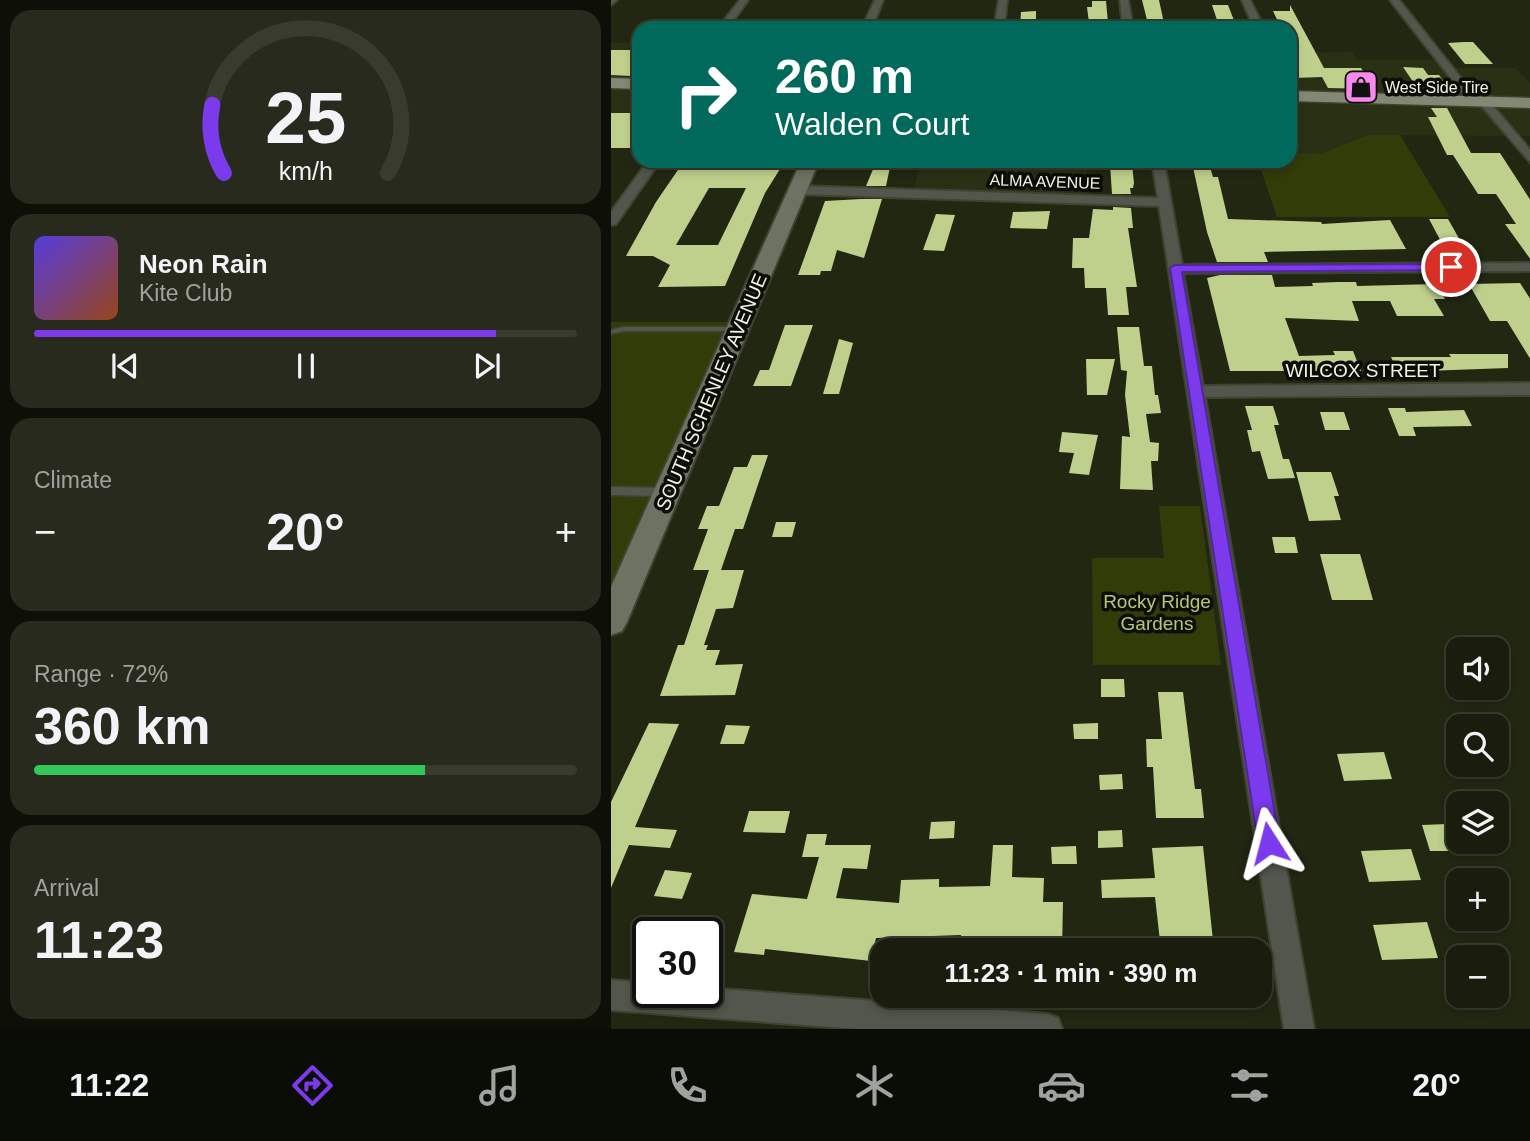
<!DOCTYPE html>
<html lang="en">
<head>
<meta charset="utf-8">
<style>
  :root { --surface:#1a1d0e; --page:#272a1c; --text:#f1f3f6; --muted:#9fa29e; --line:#383b2e; --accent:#7c3aed }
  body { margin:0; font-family:Helvetica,sans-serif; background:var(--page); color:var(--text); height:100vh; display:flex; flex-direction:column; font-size:26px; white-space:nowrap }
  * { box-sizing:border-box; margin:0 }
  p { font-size:23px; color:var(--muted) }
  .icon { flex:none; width:38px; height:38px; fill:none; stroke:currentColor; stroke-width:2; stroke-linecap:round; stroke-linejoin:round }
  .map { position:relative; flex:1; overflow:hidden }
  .side { display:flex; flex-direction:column; gap:10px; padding:10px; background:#0e1008; width:611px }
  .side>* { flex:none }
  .banner { position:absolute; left:21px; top:21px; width:665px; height:147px; border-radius:21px; box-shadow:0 4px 10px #0003,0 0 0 2px var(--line); background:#00695c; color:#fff; overflow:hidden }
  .controls { position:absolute; left:835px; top:637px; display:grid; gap:14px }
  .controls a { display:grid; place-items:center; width:63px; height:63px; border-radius:14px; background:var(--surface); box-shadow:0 4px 10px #0003,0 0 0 2px var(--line); font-size:35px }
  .speed { position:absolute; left:21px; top:917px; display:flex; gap:14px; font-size:35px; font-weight:700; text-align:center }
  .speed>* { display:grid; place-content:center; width:91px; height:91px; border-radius:50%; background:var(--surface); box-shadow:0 4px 10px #0003,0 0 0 2px var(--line); line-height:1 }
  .speed .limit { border:4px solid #111; border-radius:10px; background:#fff; color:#111 }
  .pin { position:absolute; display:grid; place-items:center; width:60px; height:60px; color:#fff; margin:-30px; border:4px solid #fff; border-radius:50%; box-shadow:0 2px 7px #0007 }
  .me { position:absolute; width:77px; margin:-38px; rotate:351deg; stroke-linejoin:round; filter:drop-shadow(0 0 5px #0008) }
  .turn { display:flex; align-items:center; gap:24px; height:147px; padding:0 28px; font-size:32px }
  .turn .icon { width:91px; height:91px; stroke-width:2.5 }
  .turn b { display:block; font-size:49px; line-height:60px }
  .big { font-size:52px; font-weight:700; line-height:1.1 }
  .side .card { flex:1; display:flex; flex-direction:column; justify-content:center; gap:10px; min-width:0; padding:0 24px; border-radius:21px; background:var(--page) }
  .side .dial { align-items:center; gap:0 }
  .dial svg { height:182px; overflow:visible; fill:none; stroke:var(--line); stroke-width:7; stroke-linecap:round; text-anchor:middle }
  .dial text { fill:var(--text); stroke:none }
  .song { display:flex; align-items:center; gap:21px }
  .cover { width:84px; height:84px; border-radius:10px; background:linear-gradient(135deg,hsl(250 70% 55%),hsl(20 70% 35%)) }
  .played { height:7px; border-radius:4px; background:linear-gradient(90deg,var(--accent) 85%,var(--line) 85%) }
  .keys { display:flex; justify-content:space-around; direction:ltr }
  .heat { display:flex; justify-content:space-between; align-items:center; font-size:38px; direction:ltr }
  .charge { height:10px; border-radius:5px; background:linear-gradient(90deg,#34c759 72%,var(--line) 0) }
  .trip { position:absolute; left:259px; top:938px; width:402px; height:70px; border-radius:21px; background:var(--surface); box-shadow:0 4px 10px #0003,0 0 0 2px var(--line); font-weight:700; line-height:70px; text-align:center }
  .tabs { display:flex; height:112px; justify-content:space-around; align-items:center; background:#0a0c06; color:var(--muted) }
  .tabs .icon { width:49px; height:49px }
  .tabs .selected { color:var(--accent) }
  .tabs b { font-size:32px; color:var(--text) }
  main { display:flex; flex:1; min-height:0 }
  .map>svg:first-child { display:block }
  .built { fill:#2a3014 }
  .green { fill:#323c08 }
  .building { fill:#bfd08d; fill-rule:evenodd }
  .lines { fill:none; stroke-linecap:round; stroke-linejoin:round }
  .lane-casing { stroke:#3f4430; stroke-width:3 }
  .street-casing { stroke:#3f4430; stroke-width:4 }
  .secondary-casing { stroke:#3f4430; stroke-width:4 }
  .primary-casing { stroke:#3f4430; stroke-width:3 }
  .lane { fill:#53564c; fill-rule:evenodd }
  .street { fill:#53564c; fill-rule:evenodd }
  .secondary { fill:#6e7262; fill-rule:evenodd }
  .primary { fill:#828873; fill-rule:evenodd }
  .route { fill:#7c3aed; stroke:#51269a; stroke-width:2 }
  .labels { text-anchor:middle; stroke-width:7; stroke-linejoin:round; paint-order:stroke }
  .far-poi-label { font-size:16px; fill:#f0f4e7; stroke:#0c0e06; text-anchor:start }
  .far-street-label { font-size:16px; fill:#f0f4e7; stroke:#0c0e06 }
  .street-label { font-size:19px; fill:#f0f4e7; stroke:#0c0e06 }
  .park-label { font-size:19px; fill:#b4c96d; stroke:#0c0e06 }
</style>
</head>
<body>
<main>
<section class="side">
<div class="card dial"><svg viewBox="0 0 100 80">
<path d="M14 69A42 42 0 1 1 86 69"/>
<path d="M14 69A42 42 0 0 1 9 39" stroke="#7c3aed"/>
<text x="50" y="56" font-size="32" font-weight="700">25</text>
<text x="50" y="72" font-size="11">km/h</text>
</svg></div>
<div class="card">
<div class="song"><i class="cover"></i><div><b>Neon Rain</b><p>Kite Club</p></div></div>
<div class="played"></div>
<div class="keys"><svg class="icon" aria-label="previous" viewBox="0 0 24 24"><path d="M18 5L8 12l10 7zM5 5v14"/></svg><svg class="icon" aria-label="pause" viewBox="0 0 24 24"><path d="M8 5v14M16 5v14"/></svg><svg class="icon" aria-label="next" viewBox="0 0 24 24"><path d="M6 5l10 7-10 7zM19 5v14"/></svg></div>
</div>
<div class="card"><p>Climate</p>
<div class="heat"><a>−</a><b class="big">20°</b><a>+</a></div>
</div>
<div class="card"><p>Range · 72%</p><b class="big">360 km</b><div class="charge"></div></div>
<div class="card"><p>Arrival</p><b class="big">11:23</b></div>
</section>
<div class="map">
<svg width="920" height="1029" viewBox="0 0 920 1029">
  <rect width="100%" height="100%" fill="#222712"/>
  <!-- built -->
  <g class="built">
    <rect x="0" y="43" width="28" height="80"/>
    <polygon points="741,52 747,60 831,60 837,68 905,68 919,83 919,136 757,135 711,153 679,154 679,53"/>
    <polygon points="310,161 475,161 477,199 302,194"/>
  </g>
  <!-- green -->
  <g class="green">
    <polygon points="757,135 789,135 839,217 666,217 647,161 679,161 679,154 711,153"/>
    <polygon points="0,322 130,322 0,613"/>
    <polygon points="548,506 589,506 610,665 482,665 481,558 553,558"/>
  </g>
  <!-- building -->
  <g class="building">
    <polygon points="531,0 548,0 554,28 538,28"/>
    <polygon points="481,1 495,1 497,23 478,23 476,7 481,7"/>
    <polygon points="601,5 617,5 624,23 607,23"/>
    <polygon points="679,5 713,68 750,68 763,89 717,88 711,77 683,78 679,70 679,28 670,28 662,11 679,11"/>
    <polygon points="425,11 425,28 409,28 410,12"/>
    <polygon points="853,42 862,42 882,64 854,64 837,43"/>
    <polygon points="0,50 28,50 28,67 20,76 0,75"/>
    <polygon points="792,67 812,68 817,75 828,75 841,92 809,92"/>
    <polygon points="820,108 836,108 860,153 889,153 920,201 920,260 894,224 905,224 885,194 867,194 842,155 836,155 817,117 826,117"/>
    <rect x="0" y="113" width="28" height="35"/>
    <path d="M76,161h57l-5,7 41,1 -15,24 -40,93 -67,1 12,-22 -17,-9h-27l30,-54 26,-38zM98,188h37l-28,57h-42z"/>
    <polygon points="499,164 521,164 523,183 522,188 519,188 520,194 501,194"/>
    <polygon points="263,167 279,167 275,186 255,186"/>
    <polygon points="582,167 599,167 602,177 607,177 617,219 710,222 711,224 779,220 795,249 653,252 657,262 606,262 596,232"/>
    <polygon points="250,199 271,199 253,258 226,250 220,271 210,271 209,275 187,275 214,201"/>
    <polygon points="502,207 520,208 522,228 517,228 526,287 515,287 518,315 497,315 495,288 474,288 473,268 461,268 462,238 478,238 482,209 502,210"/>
    <polygon points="439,211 436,229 399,228 402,212"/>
    <polygon points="325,214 344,215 333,251 312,250"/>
    <polygon points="818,219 837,219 854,249 834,249"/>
    <polygon points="609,275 661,275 664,287 702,286 701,283 727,282 745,282 746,286 826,284 834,299 823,299 833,316 786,316 779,301 741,301 748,321 674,318 688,356 724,355 722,351 742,351 750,371 619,371 596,278"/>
    <polygon points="909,283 920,300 920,360 896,321 879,321 858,284"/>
    <polygon points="174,325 202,325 180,386 142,386 149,370 158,370"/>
    <polygon points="506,327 528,327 533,366 541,366 544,395 547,395 550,413 535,414 539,442 548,443 547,461 540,461 542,490 509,489 511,436 519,437 514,395 516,371 510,370"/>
    <polygon points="228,339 242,343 228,394 212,394"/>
    <polygon points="838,354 897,354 897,368 787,372 780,357 840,357"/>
    <polygon points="475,359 504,359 496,395 476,395"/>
    <polygon points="634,406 662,406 668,425 663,425 672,459 678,459 684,478 657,479 649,451 641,452 636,430 641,430"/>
    <polygon points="777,408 794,408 795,412 853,410 861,426 802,427 805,436 788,436"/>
    <polygon points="709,412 733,412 739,430 714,430"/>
    <polygon points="451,432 487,435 478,475 458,473 463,453 448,452"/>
    <polygon points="141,455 157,455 132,529 124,529 110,570 82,570 97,529 87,529 96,506 108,506 123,467 136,467"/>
    <polygon points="685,472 720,472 728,496 723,496 730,520 698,521"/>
    <polygon points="165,522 185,522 181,537 161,537"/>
    <polygon points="661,537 684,537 687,553 664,553"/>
    <polygon points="709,554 749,554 762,600 721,600"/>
    <polygon points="98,570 133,570 122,608 105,609 93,645 97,645 95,650 109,650 104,665 132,664 124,695 49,696 67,645 73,645"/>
    <polygon points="490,679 513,679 514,697 490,697"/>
    <polygon points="547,692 572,692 584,789 590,789 593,818 545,818 542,767 536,767 535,739 551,739"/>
    <polygon points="38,723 68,724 24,827 66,830 59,848 18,845 0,888 0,802"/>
    <polygon points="487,723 487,739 463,739 462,724"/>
    <polygon points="115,725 139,726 133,744 109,744"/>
    <polygon points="773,752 781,779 733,781 726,754"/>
    <polygon points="511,774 512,789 489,790 488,775"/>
    <polygon points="138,811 179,811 174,833 132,832"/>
    <polygon points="344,821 343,838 318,839 320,822"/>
    <polygon points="836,824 845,851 819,851 811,825"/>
    <polygon points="511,830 512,847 487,848 487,831"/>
    <polygon points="196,834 216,834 214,845 260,845 256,869 232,868 225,898 288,903 290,880 328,879 328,887 379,886 382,845 402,845 401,877 433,878 432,902 452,902 451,950 410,950 410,942 349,944 350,935 265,938 260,961 154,949 153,955 123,952 141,894 196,899 208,857 191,857"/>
    <polygon points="465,846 466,864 441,864 440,847"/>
    <polygon points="592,846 603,950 550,950 544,897 491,898 490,880 544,878 541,848"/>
    <polygon points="800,849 810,880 758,882 750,851"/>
    <polygon points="54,870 81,873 71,899 43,896"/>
    <polygon points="816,922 827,958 771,960 762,925"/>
  </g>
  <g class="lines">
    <defs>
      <g id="lane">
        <polygon points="13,327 127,327 131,329 127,331 13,331 0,334 0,330"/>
        <polygon points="0,487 55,488 60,492 55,496 0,495"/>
      </g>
      <g id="street">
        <polygon points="0,0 6,0 0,5"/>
        <polygon points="129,0 137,0 117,28 107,28"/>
        <polygon points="264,0 272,0 261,28 251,28"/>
        <polygon points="388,0 396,0 393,28 383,28"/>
        <polygon points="509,0 517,0 522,28 512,28"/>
        <polygon points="631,0 639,0 653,28 643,28"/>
        <polygon points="779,0 788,0 868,101 877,100 920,151 920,163 868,103 860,104"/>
        <polygon points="37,161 49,161 5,224 0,225 0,212"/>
        <polygon points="541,161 553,161 571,265 920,263 920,271 572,273 592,386 920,383 920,395 594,397 703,1029 673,1029 548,206 187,194 181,190 187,186 547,198"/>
        <polygon points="0,980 37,983 37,992 96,992 96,988 436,1014 447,1018 451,1029 246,1029 0,1010"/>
      </g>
      <polygon id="secondary" points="190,161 208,161 16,622 11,631 0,635 0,587"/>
      <g id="primary">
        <polygon points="0,78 28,79 28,89 0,88"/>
        <polygon points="679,91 920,98 920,108 679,101"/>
      </g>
    </defs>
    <!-- lane casing -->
    <use href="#lane" class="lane-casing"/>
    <!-- street casing -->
    <use href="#street" class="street-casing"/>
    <!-- secondary casing -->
    <use href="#secondary" class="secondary-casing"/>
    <!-- primary casing -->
    <use href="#primary" class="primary-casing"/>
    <!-- lane -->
    <use href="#lane" class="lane"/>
    <!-- street -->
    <use href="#street" class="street"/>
    <!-- secondary -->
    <use href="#secondary" class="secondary"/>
    <!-- primary -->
    <use href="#primary" class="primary"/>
  </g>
  <!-- route -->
  <polygon class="route" points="840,264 844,265 844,270 571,272 669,843 665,851 658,854 650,851 647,843 559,268 564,265"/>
  <!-- icons -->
  <defs>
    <symbol id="shop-square" viewBox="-11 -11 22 22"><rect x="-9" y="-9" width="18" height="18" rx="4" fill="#f689ee" stroke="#0c0e06"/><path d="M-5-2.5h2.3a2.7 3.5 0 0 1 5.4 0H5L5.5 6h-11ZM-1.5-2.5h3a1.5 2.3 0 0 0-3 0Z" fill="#111"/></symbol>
  </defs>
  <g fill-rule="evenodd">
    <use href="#shop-square" x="731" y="68" width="38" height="38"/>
  </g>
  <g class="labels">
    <!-- far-poi labels -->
    <g class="far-poi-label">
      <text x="774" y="93">West Side Tire</text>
    </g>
    <!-- far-street labels -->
    <g class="far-street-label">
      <text transform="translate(434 181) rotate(2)" y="6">ALMA AVENUE</text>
    </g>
    <!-- street labels -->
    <g class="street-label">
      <text x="752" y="377">WILCOX STREET</text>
      <text transform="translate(100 392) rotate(-67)" y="7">SOUTH SCHENLEY AVENUE</text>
    </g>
    <!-- park labels -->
    <g class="park-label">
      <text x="546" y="608">Rocky Ridge<tspan x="546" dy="22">Gardens</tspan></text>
    </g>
  </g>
</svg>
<div class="controls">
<a><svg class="icon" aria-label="sound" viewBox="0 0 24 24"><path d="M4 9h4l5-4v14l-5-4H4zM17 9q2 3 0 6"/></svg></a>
<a><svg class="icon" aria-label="search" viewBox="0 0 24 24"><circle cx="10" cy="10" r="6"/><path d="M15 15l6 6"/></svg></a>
<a><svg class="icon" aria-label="layers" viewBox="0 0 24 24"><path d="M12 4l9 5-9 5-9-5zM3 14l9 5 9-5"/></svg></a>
<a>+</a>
<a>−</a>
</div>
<div class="speed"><div class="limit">30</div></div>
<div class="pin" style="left:840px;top:267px;background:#d93025"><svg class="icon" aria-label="arrive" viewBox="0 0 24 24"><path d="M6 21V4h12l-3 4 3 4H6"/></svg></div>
<svg class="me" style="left:658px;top:843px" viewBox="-20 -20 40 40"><path d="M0-17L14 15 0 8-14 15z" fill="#7c3aed" stroke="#fff" stroke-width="4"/></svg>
<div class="trip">11:23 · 1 min · 390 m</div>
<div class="banner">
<div class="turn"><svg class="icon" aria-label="right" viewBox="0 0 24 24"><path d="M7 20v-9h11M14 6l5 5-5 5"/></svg><div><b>260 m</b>Walden Court</div></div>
</div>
</div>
</main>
<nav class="tabs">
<b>11:22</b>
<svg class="icon selected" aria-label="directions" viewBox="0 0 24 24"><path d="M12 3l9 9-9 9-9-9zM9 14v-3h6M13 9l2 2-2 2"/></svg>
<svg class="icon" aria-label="music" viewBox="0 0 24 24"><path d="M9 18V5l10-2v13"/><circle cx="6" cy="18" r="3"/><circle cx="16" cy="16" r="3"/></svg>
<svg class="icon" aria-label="phone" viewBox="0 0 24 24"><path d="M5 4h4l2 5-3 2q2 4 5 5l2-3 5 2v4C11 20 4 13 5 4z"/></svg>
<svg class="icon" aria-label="climate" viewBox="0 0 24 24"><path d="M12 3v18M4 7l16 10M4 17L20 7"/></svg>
<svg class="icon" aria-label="car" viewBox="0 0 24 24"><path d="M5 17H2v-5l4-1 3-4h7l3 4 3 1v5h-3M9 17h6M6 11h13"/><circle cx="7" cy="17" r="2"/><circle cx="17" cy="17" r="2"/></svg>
<svg class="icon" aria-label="filters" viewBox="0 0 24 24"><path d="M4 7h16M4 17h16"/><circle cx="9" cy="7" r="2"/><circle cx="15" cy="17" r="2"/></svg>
<b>20°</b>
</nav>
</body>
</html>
